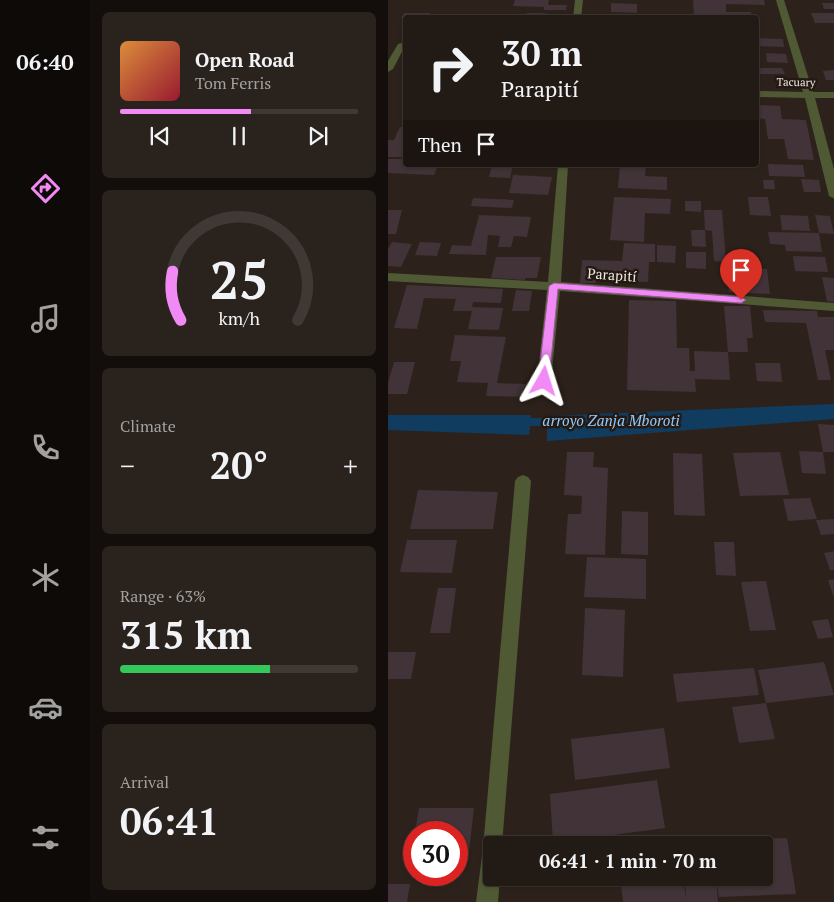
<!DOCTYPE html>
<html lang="en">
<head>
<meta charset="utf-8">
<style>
  :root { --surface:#221a14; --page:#2a231d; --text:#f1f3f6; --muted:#a2a1a0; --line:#3f3834; --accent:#f18af4 }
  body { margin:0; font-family:"PT Serif",serif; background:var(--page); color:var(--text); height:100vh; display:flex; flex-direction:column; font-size:19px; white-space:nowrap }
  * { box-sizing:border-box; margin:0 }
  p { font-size:16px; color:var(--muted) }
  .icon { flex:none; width:28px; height:28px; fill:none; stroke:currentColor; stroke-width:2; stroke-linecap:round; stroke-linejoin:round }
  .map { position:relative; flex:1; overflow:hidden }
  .side { display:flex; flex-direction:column; gap:12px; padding:12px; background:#130e0b; width:298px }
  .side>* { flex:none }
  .hud { position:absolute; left:15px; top:15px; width:356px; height:152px; border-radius:5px; box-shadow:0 1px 4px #0004,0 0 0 1px var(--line); background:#221a14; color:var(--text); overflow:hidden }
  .speed { position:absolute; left:15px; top:821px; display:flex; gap:10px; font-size:25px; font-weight:700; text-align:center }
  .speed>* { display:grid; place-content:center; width:65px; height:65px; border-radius:50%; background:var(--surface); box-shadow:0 1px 4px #0004,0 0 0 1px var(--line); line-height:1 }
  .speed .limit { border:8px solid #d22; background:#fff; color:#111 }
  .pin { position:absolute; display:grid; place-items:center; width:42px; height:42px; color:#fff; margin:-51px -21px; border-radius:50% 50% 50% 0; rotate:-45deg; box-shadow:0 0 5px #0007 }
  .pin .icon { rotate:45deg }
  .me { position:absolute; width:55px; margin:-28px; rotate:6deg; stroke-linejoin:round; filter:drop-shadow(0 0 4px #0008) }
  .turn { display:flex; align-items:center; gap:18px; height:105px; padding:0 15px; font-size:22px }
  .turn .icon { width:65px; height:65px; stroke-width:2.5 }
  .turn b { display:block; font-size:35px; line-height:42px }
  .then { display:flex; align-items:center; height:48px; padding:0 15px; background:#0003; gap:10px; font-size:19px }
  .big { font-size:38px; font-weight:800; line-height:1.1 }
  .side .card { flex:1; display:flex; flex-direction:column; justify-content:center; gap:8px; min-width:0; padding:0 18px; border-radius:8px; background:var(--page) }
  .side .dial { align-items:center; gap:0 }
  .dial svg { height:130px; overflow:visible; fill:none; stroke:var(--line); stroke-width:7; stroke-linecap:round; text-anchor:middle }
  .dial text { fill:var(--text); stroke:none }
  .song { display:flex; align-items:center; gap:15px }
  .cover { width:60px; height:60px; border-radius:8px; background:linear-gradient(135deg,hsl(30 70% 55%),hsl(350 70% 35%)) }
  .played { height:5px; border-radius:2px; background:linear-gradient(90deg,var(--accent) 55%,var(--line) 55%) }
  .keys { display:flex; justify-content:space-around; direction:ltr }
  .heat { display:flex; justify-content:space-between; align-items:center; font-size:28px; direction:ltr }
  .charge { height:8px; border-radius:4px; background:linear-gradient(90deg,#34c759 63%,var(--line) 0) }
  .trip { position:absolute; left:95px; top:836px; width:290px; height:50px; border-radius:5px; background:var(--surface); box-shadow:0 1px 4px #0004,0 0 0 1px var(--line); font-weight:800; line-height:50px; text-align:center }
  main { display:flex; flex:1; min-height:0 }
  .dock { display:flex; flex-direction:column; width:90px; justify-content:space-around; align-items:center; background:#0e0a08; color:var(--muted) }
  .dock .icon { width:35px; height:35px }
  .dock .current { color:var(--accent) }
  .dock b { font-size:22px; color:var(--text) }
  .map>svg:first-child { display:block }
  .water { fill:#103d5f }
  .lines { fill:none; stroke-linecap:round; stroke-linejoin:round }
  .stream { fill:#103d5f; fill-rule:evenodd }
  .building { fill:#413338 }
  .minor { fill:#4f5934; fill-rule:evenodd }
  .route { fill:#f18af4; stroke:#9d5a9f }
  .labels { text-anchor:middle; stroke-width:5; stroke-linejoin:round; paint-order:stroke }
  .far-street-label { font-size:11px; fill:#efe8e3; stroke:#231912 }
  .street-label { font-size:14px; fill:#efe8e3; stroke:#231912 }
  .water-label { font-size:15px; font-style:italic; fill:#92ccff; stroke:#231912 }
</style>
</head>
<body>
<main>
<nav class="dock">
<b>06:40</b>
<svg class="icon current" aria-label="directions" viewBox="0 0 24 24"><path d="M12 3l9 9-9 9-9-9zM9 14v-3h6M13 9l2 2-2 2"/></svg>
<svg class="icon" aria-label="music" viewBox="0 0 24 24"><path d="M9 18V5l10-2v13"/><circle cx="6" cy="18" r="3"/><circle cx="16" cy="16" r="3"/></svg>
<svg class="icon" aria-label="phone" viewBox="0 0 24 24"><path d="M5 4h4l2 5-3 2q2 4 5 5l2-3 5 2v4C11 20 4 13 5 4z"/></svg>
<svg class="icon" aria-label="climate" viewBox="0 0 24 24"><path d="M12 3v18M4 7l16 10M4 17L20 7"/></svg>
<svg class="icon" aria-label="car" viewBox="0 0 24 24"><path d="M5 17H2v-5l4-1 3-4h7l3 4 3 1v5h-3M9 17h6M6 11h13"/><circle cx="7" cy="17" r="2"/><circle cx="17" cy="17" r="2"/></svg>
<svg class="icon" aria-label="filters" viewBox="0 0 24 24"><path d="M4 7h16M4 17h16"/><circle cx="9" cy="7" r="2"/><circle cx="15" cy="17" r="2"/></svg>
</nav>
<section class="side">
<div class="card">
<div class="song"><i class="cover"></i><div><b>Open Road</b><p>Tom Ferris</p></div></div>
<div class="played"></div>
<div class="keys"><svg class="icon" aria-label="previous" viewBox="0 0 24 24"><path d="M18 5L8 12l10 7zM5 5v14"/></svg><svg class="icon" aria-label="pause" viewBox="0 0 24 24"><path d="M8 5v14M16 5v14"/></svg><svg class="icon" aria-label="next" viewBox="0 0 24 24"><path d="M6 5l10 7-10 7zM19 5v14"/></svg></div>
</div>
<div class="card dial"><svg viewBox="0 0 100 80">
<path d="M14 69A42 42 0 1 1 86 69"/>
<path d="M14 69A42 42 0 0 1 9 39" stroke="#f18af4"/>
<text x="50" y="56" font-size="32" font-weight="700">25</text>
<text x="50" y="72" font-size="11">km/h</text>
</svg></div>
<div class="card"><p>Climate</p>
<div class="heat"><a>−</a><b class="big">20°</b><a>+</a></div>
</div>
<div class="card"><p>Range · 63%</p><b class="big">315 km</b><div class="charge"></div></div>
<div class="card"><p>Arrival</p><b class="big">06:41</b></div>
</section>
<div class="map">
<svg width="447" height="902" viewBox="0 0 447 902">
  <rect width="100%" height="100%" fill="#2d221b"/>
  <!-- water -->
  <g class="water">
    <polygon points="447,404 446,419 159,441 159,416"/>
    <polygon points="0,415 143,415 141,435 0,430"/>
  </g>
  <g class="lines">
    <!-- stream -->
    <polygon class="stream" points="130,418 171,418 176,422 171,426 130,426 125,422"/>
  </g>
  <!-- building -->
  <g class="building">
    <polygon points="127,0 161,0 160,5 179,5 178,10 156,10 156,7 125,6"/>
    <polygon points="305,0 376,0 377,5 338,4 338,12 363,12 364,18 306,18"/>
    <polygon points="223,3 249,4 249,13 223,12"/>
    <polygon points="434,3 447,3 447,9 436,9"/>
    <polygon points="16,13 42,13 41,18 13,18"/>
    <polygon points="139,13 153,13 163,14 161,18 138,18"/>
    <polygon points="423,13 447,13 447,23 427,23"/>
    <rect x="224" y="14" width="24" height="4"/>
    <polygon points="369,38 395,39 396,47 369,46"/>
    <polygon points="378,53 398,54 400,63 379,62"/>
    <polygon points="369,68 394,68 397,74 369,74"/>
    <polygon points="447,70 447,80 438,80 435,71"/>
    <polygon points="369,105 392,106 394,119 418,120 426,160 400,159 396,139 380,139 377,119 369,118"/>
    <polygon points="12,127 18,127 18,157 0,157 0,140 6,140"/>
    <polygon points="0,159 18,159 18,165 50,165 46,175 0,173"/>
    <polygon points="380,164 415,165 417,177 381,176"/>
    <polygon points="104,165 125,165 122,178 101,177"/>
    <polygon points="232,165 258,165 257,176 279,177 279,190 230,188"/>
    <polygon points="125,175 164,177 160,195 121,193"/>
    <polygon points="413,179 431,180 433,192 416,192"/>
    <polygon points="375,180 386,180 387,189 376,189"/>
    <polygon points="226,197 283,199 282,214 257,213 256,242 222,240"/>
    <polygon points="360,197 380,197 383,216 362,215"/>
    <polygon points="85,198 126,200 124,208 83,206"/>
    <polygon points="297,201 313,201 313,212 297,211"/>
    <polygon points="0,210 14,210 8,234 0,234"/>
    <polygon points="316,210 334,210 338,262 326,261 324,231 317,230"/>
    <polygon points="91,215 143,217 139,237 126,236 123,247 110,247 112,236 100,235 98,255 61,254 64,245 83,246"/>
    <polygon points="392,215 420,216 422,231 394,230"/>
    <polygon points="427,215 442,216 446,234 431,233"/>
    <polygon points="303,230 317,230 318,247 304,246"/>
    <polygon points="380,232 431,233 434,252 398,251 397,245 382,244"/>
    <polygon points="4,242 24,244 13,267 0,266 0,249"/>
    <polygon points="32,242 53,243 49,256 27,255"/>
    <polygon points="236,243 267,244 267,262 261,262 260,282 208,280 208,283 192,283 194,260 234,261"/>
    <polygon points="269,245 288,246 287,263 269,262"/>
    <polygon points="298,252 318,252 318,269 298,268"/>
    <polygon points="405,256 437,257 440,272 407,271"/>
    <polygon points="108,257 153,257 149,278 137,278 137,280 103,278"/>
    <polygon points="339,268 379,269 382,294 341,292"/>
    <polygon points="434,277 447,278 447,302 439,301"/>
    <polygon points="19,285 115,289 113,303 85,302 84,307 115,308 111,330 80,329 84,311 65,311 68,299 36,298 29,329 6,328"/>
    <polygon points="128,290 144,291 141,311 124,311"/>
    <polygon points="241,300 288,301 289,348 301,348 302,371 307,371 306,351 340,352 342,380 307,379 308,392 239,390"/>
    <polygon points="336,306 362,306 365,338 359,338 360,352 340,352"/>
    <polygon points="375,310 429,311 430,317 447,317 447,350 437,350 443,380 430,380 418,323 377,322"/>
    <polygon points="67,335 118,337 109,383 138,384 137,397 98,396 100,383 69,382 73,361 62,361"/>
    <polygon points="6,362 27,362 19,394 0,394 0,383"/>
    <polygon points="367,363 392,363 394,382 369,381"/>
    <polygon points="430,424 447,425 447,452 435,452"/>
    <polygon points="411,451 435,452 438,474 414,473"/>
    <polygon points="179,452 206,452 205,467 220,468 217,555 177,554 180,514 193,514 194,496 176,495"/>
    <polygon points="392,452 401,495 352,496 345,453"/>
    <polygon points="285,453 314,454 317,516 286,515"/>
    <polygon points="30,490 110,492 105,529 22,529"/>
    <polygon points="422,498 429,519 400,521 395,499"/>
    <polygon points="234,511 260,512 260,555 233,554"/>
    <polygon points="447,519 447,534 433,535 428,520"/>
    <polygon points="19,540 69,540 64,573 12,572"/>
    <polygon points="326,542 346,542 348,576 328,575"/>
    <polygon points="447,551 447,570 442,570 436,553"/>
    <polygon points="199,557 258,559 258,599 196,597"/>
    <polygon points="447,579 447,598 446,598 440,580"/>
    <polygon points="378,581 388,630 362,631 353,582"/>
    <polygon points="50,588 68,588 62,633 42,633"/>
    <polygon points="197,608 237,610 235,677 194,675"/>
    <polygon points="440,619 445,637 430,639 424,621"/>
    <polygon points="0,652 28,652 23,679 0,679"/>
    <polygon points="436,662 446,695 378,703 370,670"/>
    <polygon points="366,668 371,695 289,702 285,674"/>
    <polygon points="378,703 387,739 351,743 344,707"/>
    <polygon points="276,728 282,768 187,780 183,739"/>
    <polygon points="269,780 277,828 165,843 162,794"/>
    <polygon points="31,808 86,808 80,859 69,859 69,832 27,832"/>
    <polygon points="289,838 290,845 245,845 245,844"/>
    <polygon points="399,838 408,894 331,897 328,878 376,878 376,865 381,865 380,860 376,860 376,845 294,845 294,842"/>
    <polygon points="232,878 295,878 298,900 297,878 328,878 330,902 235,902"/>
    <polygon points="0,884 22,884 19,902 0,902"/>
  </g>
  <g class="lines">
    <!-- minor -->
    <g class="minor">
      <polygon points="187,0 195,0 193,18 185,18"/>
      <polygon points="388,0 396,0 425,92 447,92 447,98 427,98 447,173 447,199 441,196 417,98 369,97 369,91 415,92"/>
      <polygon points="13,43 17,46 5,69 0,72 0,61 10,44"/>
      <polygon points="170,165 180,165 173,282 447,303 447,311 172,291 163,381 161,385 156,386 151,385 149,381 159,290 0,281 0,273 160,282"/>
      <polygon points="135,475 140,477 143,481 114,845 104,845 104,878 112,878 110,902 88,902 95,848 127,481 130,477"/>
    </g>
  </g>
  <!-- route -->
  <polygon class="route" points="166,283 353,297 358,300 353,303 170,289 161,381 156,385 150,381 161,286"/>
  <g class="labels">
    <!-- far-street labels -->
    <g class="far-street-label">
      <text transform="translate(408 82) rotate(1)" y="4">Tacuary</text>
    </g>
    <!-- street labels -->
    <g class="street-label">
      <text transform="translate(224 275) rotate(4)" y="5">Parapití</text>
    </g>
    <!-- water labels -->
    <g class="water-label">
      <text x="223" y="426">arroyo Zanja Mboroti</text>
    </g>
  </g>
</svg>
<div class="speed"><div class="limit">30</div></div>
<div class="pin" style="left:353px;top:300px;background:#d93025"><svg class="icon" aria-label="arrive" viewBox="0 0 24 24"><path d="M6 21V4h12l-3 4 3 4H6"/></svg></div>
<svg class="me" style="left:156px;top:381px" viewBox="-20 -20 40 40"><path d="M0-17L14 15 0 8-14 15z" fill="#f18af4" stroke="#fff" stroke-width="4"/></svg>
<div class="trip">06:41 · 1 min · 70 m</div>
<div class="hud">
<div class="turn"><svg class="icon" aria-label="right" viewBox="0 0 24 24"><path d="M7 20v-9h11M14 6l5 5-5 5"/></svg><div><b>30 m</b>Parapití</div></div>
<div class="then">Then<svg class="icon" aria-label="arrive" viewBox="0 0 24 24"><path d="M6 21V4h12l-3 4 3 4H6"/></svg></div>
</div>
</div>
</main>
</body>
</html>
